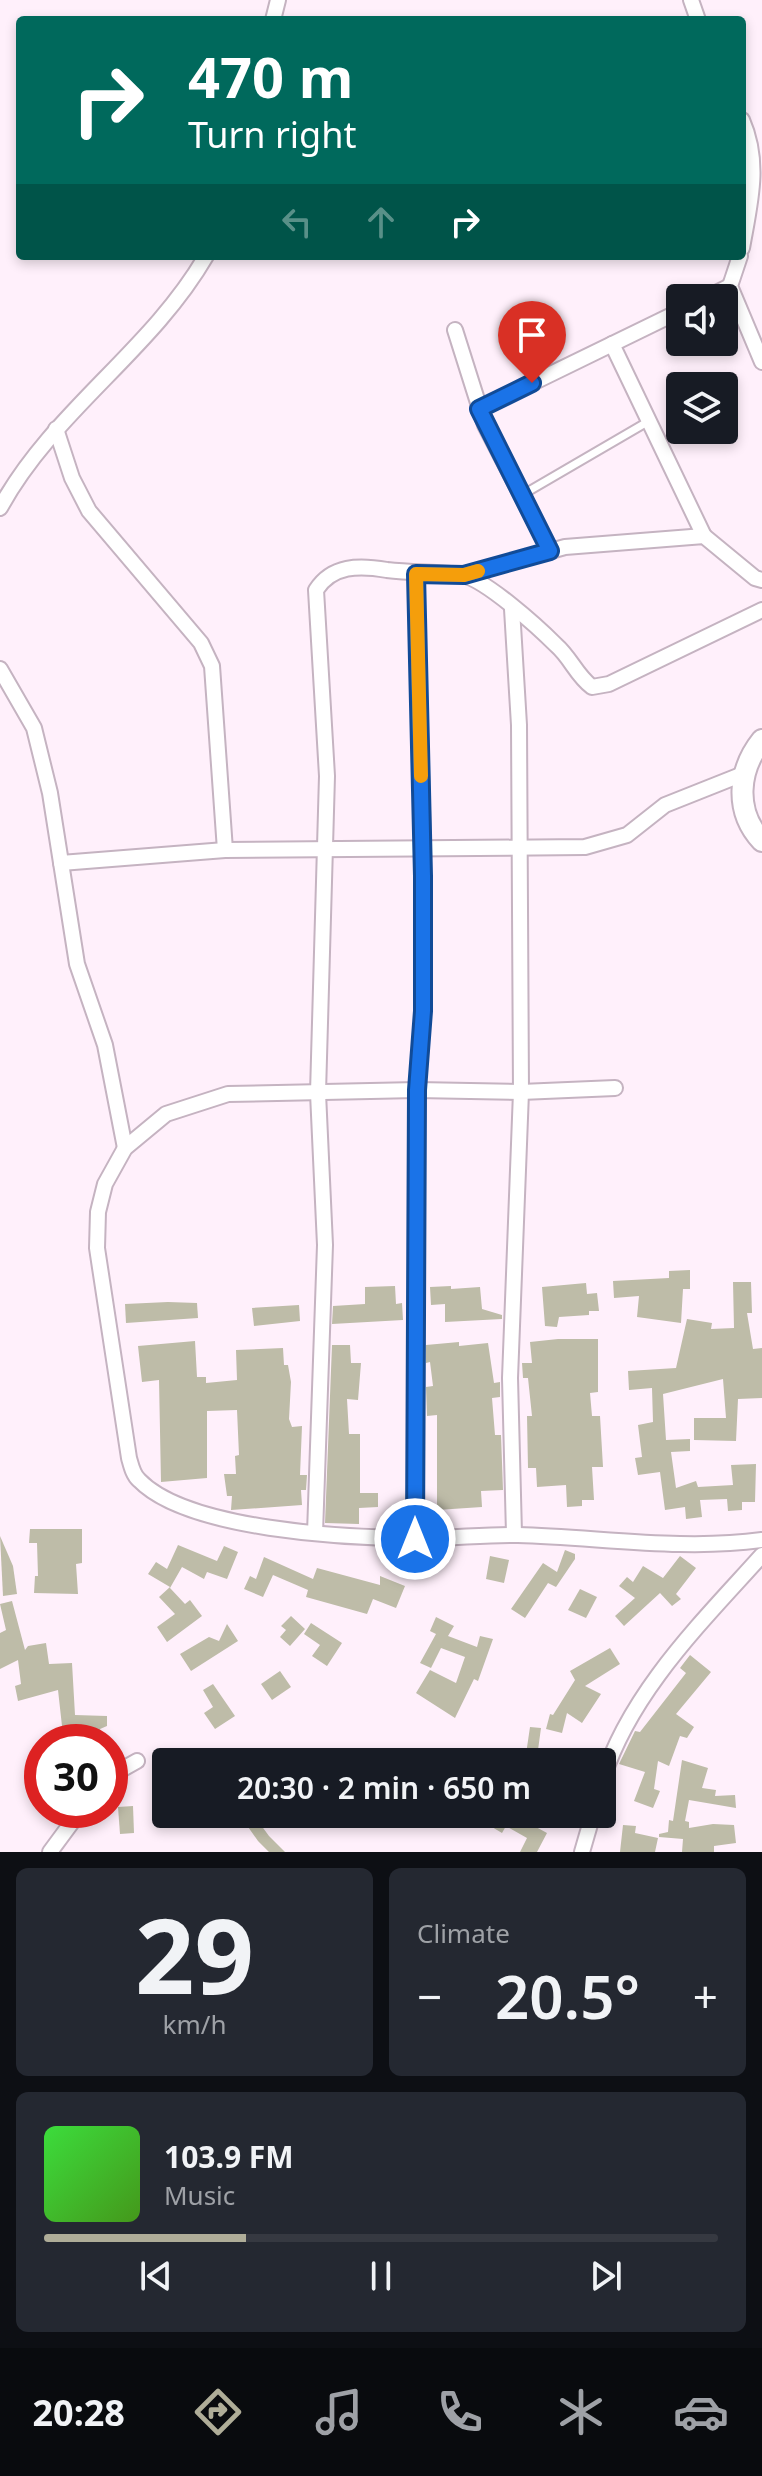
<!DOCTYPE html>
<html lang="en">
<head>
<meta charset="utf-8">
<style>
  :root { --surface:#171b24; --page:#242831; --text:#f1f3f6; --muted:#9ea1a6; --line:#363941; --accent:#afad98 }
  body { margin:0; font-family:"Noto Sans",sans-serif; background:var(--page); color:var(--text); height:100vh; display:flex; flex-direction:column; font-size:30px; white-space:nowrap }
  * { box-sizing:border-box; margin:0 }
  p { font-size:26px; color:var(--muted) }
  .icon { flex:none; width:44px; height:44px; fill:none; stroke:currentColor; stroke-width:2; stroke-linecap:round; stroke-linejoin:round }
  .map { position:relative; height:1852px; overflow:hidden }
  .details { display:flex; flex-direction:column; gap:16px; padding:16px; background:#0d0f14; flex:1 }
  .details>* { flex:none }
  .banner { position:absolute; left:16px; top:16px; width:730px; height:244px; border-radius:8px; box-shadow:0 4px 12px #0003; background:#00695c; color:#fff; overflow:hidden }
  .fabs { position:absolute; left:666px; top:284px; display:grid; gap:16px }
  .fabs a { display:grid; place-items:center; width:72px; height:72px; border-radius:8px; background:var(--surface); box-shadow:0 4px 12px #0003; font-size:40px }
  .speed { position:absolute; left:24px; top:1724px; display:flex; gap:16px; font-size:40px; font-weight:700; text-align:center }
  .speed>* { display:grid; place-content:center; width:104px; height:104px; border-radius:50%; background:var(--surface); box-shadow:0 4px 12px #0003; line-height:1 }
  .speed .limit { border:12px solid #d22; background:#fff; color:#111 }
  .pin { position:absolute; display:grid; place-items:center; width:68px; height:68px; color:#fff; margin:-82px -34px; border-radius:50% 50% 50% 0; rotate:-45deg; box-shadow:0 0 8px #0007 }
  .pin .icon { rotate:45deg }
  .me { position:absolute; width:88px; margin:-44px; rotate:0deg; stroke-linejoin:round; filter:drop-shadow(0 0 6px #0008) }
  .turn { display:flex; align-items:center; gap:28px; height:168px; padding:0 40px; font-size:36px }
  .turn .icon { width:104px; height:104px; stroke-width:2.5 }
  .turn b { display:block; font-size:56px; line-height:68px }
  .lanes { display:flex; align-items:center; height:76px; padding:0 40px; background:#0003; justify-content:center; gap:40px; direction:ltr }
  .lanes .off { opacity:.35 }
  .big { font-size:60px; font-weight:600; line-height:1.1 }
  .details .card { flex:1; display:flex; flex-direction:column; justify-content:center; gap:12px; min-width:0; padding:0 28px; border-radius:12px; background:var(--page) }
  .details .dial { align-items:center; gap:0 }
  .dial b { font-size:104px; line-height:1 }
  .song { display:flex; align-items:center; gap:24px }
  .cover { width:96px; height:96px; border-radius:12px; background:linear-gradient(135deg,hsl(120 70% 55%),hsl(100 70% 35%)) }
  .played { height:8px; border-radius:4px; background:linear-gradient(90deg,var(--accent) 30%,var(--line) 30%) }
  .keys { display:flex; justify-content:space-around; direction:ltr }
  .heat { display:flex; justify-content:space-between; align-items:center; font-size:44px; direction:ltr }
  .details .tiles { flex:1; display:grid; gap:16px; grid-template-columns:1fr 1fr }
  .card:last-child { grid-column:span 2 }
  .trip { position:absolute; left:152px; top:1748px; width:464px; height:80px; border-radius:8px; background:var(--surface); box-shadow:0 4px 12px #0003; font-weight:600; line-height:80px; text-align:center }
  .menu { display:flex; height:128px; justify-content:space-around; align-items:center; background:#090b0e; color:var(--muted) }
  .menu .icon { width:56px; height:56px }
  .menu .on { color:var(--accent) }
  .menu b { font-size:36px; color:var(--text) }
  .map>svg:first-child { display:block }
  .building { fill:#bebca8 }
  .lines { fill:none; stroke-linecap:round; stroke-linejoin:round }
  .lane-casing { stroke:#c5b3c1; stroke-width:11 }
  .street-casing { stroke:#c5b3c1; stroke-width:18 }
  .secondary-casing { stroke:#c5b3c1; stroke-width:24 }
  .lane { stroke:#fff; stroke-width:7 }
  .street { stroke:#fff; stroke-width:14 }
  .secondary { stroke:#fff; stroke-width:20 }
  .route-casing { stroke:#114b97; stroke-width:20 }
  .route { stroke:#1a73e8; stroke-width:14 }
  .slow { stroke:#f59e0b; stroke-width:14 }
</style>
</head>
<body>
<div class="map">
<svg width="762" height="1852" viewBox="0 0 762 1852">
  <rect width="100%" height="100%" fill="#fff0fb"/>
  <!-- building -->
  <g class="building">
    <polygon points="690,1270 690,1289 683,1289 681,1323 637,1317 639,1296 614,1298 613,1281 669,1278 669,1271"/>
    <polygon points="733,1282 751,1282 752,1313 747,1313 753,1349 762,1348 762,1398 738,1399 736,1441 694,1440 694,1418 726,1418 723,1379 663,1394 666,1440 690,1439 690,1451 671,1452 676,1488 696,1481 698,1487 733,1485 731,1465 756,1464 755,1502 742,1502 742,1510 728,1511 727,1499 700,1500 702,1517 686,1519 685,1507 665,1510 660,1472 638,1475 635,1458 642,1457 638,1425 653,1422 652,1388 629,1390 628,1371 676,1368 687,1319 712,1323 711,1329 734,1328"/>
    <polygon points="586,1283 587,1294 597,1293 599,1311 589,1311 589,1315 559,1317 557,1327 545,1326 542,1287"/>
    <polygon points="395,1286 396,1304 402,1303 403,1320 332,1324 333,1306 365,1304 365,1287"/>
    <polygon points="451,1286 451,1289 480,1287 482,1309 502,1315 502,1319 445,1322 445,1304 431,1305 430,1287"/>
    <polygon points="168,1302 197,1303 198,1318 126,1323 125,1304"/>
    <polygon points="299,1305 300,1321 254,1326 252,1308"/>
    <polygon points="558,1339 598,1339 598,1392 590,1393 592,1416 600,1416 603,1467 592,1467 594,1500 582,1500 582,1506 567,1507 566,1485 537,1487 536,1468 528,1468 527,1416 532,1416 528,1378 523,1378 522,1363 532,1363 530,1342"/>
    <polygon points="195,1341 197,1377 206,1377 206,1383 237,1380 236,1350 283,1348 284,1365 288,1365 291,1382 289,1419 292,1427 302,1426 300,1475 307,1475 306,1490 301,1490 302,1505 231,1510 232,1496 227,1496 224,1474 236,1474 235,1456 239,1455 237,1410 207,1411 207,1478 161,1482 159,1380 142,1382 138,1346"/>
    <polygon points="459,1342 459,1346 488,1343 494,1383 500,1382 500,1397 492,1398 495,1435 501,1435 503,1490 481,1491 482,1507 437,1510 437,1415 427,1416 426,1387 433,1386 430,1362 426,1363 426,1345"/>
    <polygon points="332,1345 350,1345 351,1363 361,1363 358,1400 347,1399 349,1434 360,1434 360,1493 378,1493 378,1507 359,1508 359,1524 325,1523"/>
    <polygon points="30,1529 82,1529 82,1563 76,1564 78,1594 34,1593 35,1576 38,1576 37,1543 29,1543"/>
    <polygon points="0,1536 13,1566 17,1594 3,1596"/>
    <polygon points="178,1545 217,1561 224,1546 238,1552 227,1579 207,1572 204,1579 182,1567 170,1588 185,1604 190,1600 202,1616 167,1642 157,1627 175,1614 159,1597 170,1587 148,1574 156,1562 167,1569"/>
    <polygon points="565,1550 575,1554 575,1559 556,1587 548,1583 525,1618 511,1609 543,1563 557,1572"/>
    <polygon points="490,1556 509,1560 504,1583 486,1579"/>
    <polygon points="680,1556 696,1568 676,1594 681,1599 672,1606 660,1593 624,1626 615,1616 635,1598 619,1586 627,1577 633,1582 643,1566 663,1578"/>
    <polygon points="264,1557 313,1579 317,1568 380,1585 380,1576 405,1586 396,1608 373,1599 367,1614 306,1597 308,1590 273,1575 263,1597 244,1589 250,1576 256,1579"/>
    <polygon points="580,1589 597,1597 586,1618 568,1610"/>
    <polygon points="12,1601 25,1650 28,1646 46,1643 49,1664 72,1663 75,1715 107,1716 107,1726 100,1729 104,1742 85,1742 86,1732 63,1735 58,1690 18,1701 15,1686 21,1684 18,1660 0,1669 0,1633 6,1630 0,1604"/>
    <polygon points="291,1616 305,1629 290,1646 280,1637 286,1630 281,1626"/>
    <polygon points="436,1617 454,1626 448,1636 477,1647 480,1636 493,1639 478,1681 474,1679 455,1718 416,1693 430,1670 456,1683 465,1657 441,1648 431,1668 420,1663 436,1634 430,1631"/>
    <polygon points="311,1623 342,1643 327,1666 312,1656 320,1645 304,1634"/>
    <polygon points="227,1624 238,1641 191,1671 180,1654 209,1637 219,1641"/>
    <polygon points="610,1648 620,1664 585,1686 601,1694 582,1723 567,1713 562,1733 546,1729 550,1714 553,1715 575,1680 570,1671"/>
    <polygon points="690,1655 711,1672 676,1714 694,1727 687,1738 680,1736 669,1766 658,1761 654,1789 660,1791 653,1808 634,1801 645,1772 619,1764 635,1731 640,1732 686,1673 680,1668"/>
    <polygon points="280,1671 291,1687 272,1700 261,1684"/>
    <polygon points="213,1684 235,1716 215,1729 204,1713 213,1707 203,1690"/>
    <polygon points="530,1727 541,1728 538,1750 568,1762 525,1761"/>
    <polygon points="682,1760 708,1768 702,1788 716,1790 715,1796 735,1795 736,1808 689,1800 685,1821 689,1822 689,1828 713,1824 734,1825 736,1843 714,1846 714,1852 682,1852 683,1839 659,1837 659,1834 668,1832 669,1820 673,1821"/>
    <polygon points="133,1806 134,1833 120,1834 118,1807"/>
    <polygon points="499,1814 539,1814 536,1827 547,1833 537,1852 520,1852 527,1838 506,1826 502,1833 492,1827"/>
    <polygon points="255,1817 269,1836 285,1852 269,1852 258,1841 246,1824"/>
    <polygon points="623,1825 636,1826 635,1833 658,1838 655,1852 620,1852"/>
  </g>
  <g class="lines">
    <defs>
      <polyline id="lane" points="522,495 649,421"/>
      <g id="street">
        <polyline points="691,0 698,20"/>
        <polyline points="273,20 278,0"/>
        <path d="M742,120c19,43 8,83 0,128"/>
        <polyline points="740,256 730,286 762,362"/>
        <polyline points="706,298 730,286"/>
        <polyline points="455,330 485,425 550,551"/>
        <polyline points="612,344 704,536"/>
        <polyline points="479,409 680,311"/>
        <polyline points="56,429 72,478 89,511 201,643 212,666 225,850"/>
        <path d="M0,508c53,-97 151,-157 206,-252"/>
        <polyline points="464,575 565,547 704,536 755,578 762,580"/>
        <polyline points="512,609 519,725 521,1092 510,1378 514,1534"/>
        <polyline points="0,669 34,728 50,793 77,964 105,1045 125,1148"/>
        <polyline points="61,863 225,850 585,847 627,835 665,805 743,774"/>
        <path d="M615,1088l-94,4 -104,-2 -189,4 -62,20 -41,34 -20,36 -7,28 -1,36 32,210c2,7 4,17 10,22 48,50 208,58 276,58 34,1 69,-4 103,-3 80,2 165,16 244,5"/>
        <path d="M315,1533l10,-288 -7,-152 9,-317 -11,-186c16,-25 43,-25 71,-20 25,3 50,2 75,5 23,4 76,52 94,70 15,13 20,30 36,42l17,-3 153,-74"/>
        <polyline points="415,1539 417,1090 423,1011 423,849 416,574"/>
        <polyline points="110,1776 137,1761"/>
        <path d="M602,1781c28,-89 99,-158 160,-226"/>
        <polyline points="50,1852 81,1810"/>
        <polyline points="582,1852 593,1814"/>
      </g>
      <path id="secondary" d="M762,740c-24,30 -28,71 0,101"/>
    </defs>
    <!-- lane casing -->
    <use href="#lane" class="lane-casing"/>
    <!-- street casing -->
    <use href="#street" class="street-casing"/>
    <!-- secondary casing -->
    <use href="#secondary" class="secondary-casing"/>
    <!-- lane -->
    <use href="#lane" class="lane"/>
    <!-- street -->
    <use href="#street" class="street"/>
    <!-- secondary -->
    <use href="#secondary" class="secondary"/>
  </g>
  <g class="lines">
    <defs>
      <polyline id="route" points="415,1539 417,1090 423,1011 423,876 416,574 464,575 550,551 479,409 532,383"/>
    </defs>
    <!-- route casing -->
    <use href="#route" class="route-casing"/>
    <!-- route -->
    <use href="#route" class="route"/>
    <!-- slow -->
    <polyline class="slow" points="421,776 416,574 464,575 478,571"/>
  </g>
</svg>
<div class="fabs">
<a><svg class="icon" aria-label="sound" viewBox="0 0 24 24"><path d="M4 9h4l5-4v14l-5-4H4zM17 9q2 3 0 6"/></svg></a>
<a><svg class="icon" aria-label="layers" viewBox="0 0 24 24"><path d="M12 4l9 5-9 5-9-5zM3 14l9 5 9-5"/></svg></a>
</div>
<div class="speed"><div class="limit">30</div></div>
<div class="pin" style="left:532px;top:383px;background:#d93025"><svg class="icon" aria-label="arrive" viewBox="0 0 24 24"><path d="M6 21V4h12l-3 4 3 4H6"/></svg></div>
<svg class="me" style="left:415px;top:1539px" viewBox="-20 -20 40 40"><circle r="17" fill="#1a73e8" stroke="#fff" stroke-width="3"/><path d="M0-11L8 9 0 5-8 9z" fill="#fff"/></svg>
<div class="trip">20:30 · 2 min · 650 m</div>
<div class="banner">
<div class="turn"><svg class="icon" aria-label="right" viewBox="0 0 24 24"><path d="M7 20v-9h11M14 6l5 5-5 5"/></svg><div><b>470 m</b>Turn right</div></div>
<div class="lanes"><svg class="icon off" aria-label="left" viewBox="0 0 24 24"><path d="M17 20v-9H6M10 6l-5 5 5 5"/></svg><svg class="icon off" aria-label="ahead" viewBox="0 0 24 24"><path d="M12 20V5M6 11l6-6 6 6"/></svg><svg class="icon" aria-label="right" viewBox="0 0 24 24"><path d="M7 20v-9h11M14 6l5 5-5 5"/></svg></div>
</div>
</div>
<section class="details">
<div class="tiles">
<div class="card dial"><b>29</b><p>km/h</p></div>
<div class="card"><p>Climate</p>
<div class="heat"><a>−</a><b class="big">20.5°</b><a>+</a></div>
</div>
<div class="card">
<div class="song"><i class="cover"></i><div><b>103.9 FM</b><p>Music</p></div></div>
<div class="played"></div>
<div class="keys"><svg class="icon" aria-label="previous" viewBox="0 0 24 24"><path d="M18 5L8 12l10 7zM5 5v14"/></svg><svg class="icon" aria-label="pause" viewBox="0 0 24 24"><path d="M8 5v14M16 5v14"/></svg><svg class="icon" aria-label="next" viewBox="0 0 24 24"><path d="M6 5l10 7-10 7zM19 5v14"/></svg></div>
</div>
</div>
</section>
<nav class="menu">
<b>20:28</b>
<svg class="icon on" aria-label="directions" viewBox="0 0 24 24"><path d="M12 3l9 9-9 9-9-9zM9 14v-3h6M13 9l2 2-2 2"/></svg>
<svg class="icon" aria-label="music" viewBox="0 0 24 24"><path d="M9 18V5l10-2v13"/><circle cx="6" cy="18" r="3"/><circle cx="16" cy="16" r="3"/></svg>
<svg class="icon" aria-label="phone" viewBox="0 0 24 24"><path d="M5 4h4l2 5-3 2q2 4 5 5l2-3 5 2v4C11 20 4 13 5 4z"/></svg>
<svg class="icon" aria-label="climate" viewBox="0 0 24 24"><path d="M12 3v18M4 7l16 10M4 17L20 7"/></svg>
<svg class="icon" aria-label="car" viewBox="0 0 24 24"><path d="M5 17H2v-5l4-1 3-4h7l3 4 3 1v5h-3M9 17h6M6 11h13"/><circle cx="7" cy="17" r="2"/><circle cx="17" cy="17" r="2"/></svg>
</nav>
</body>
</html>
